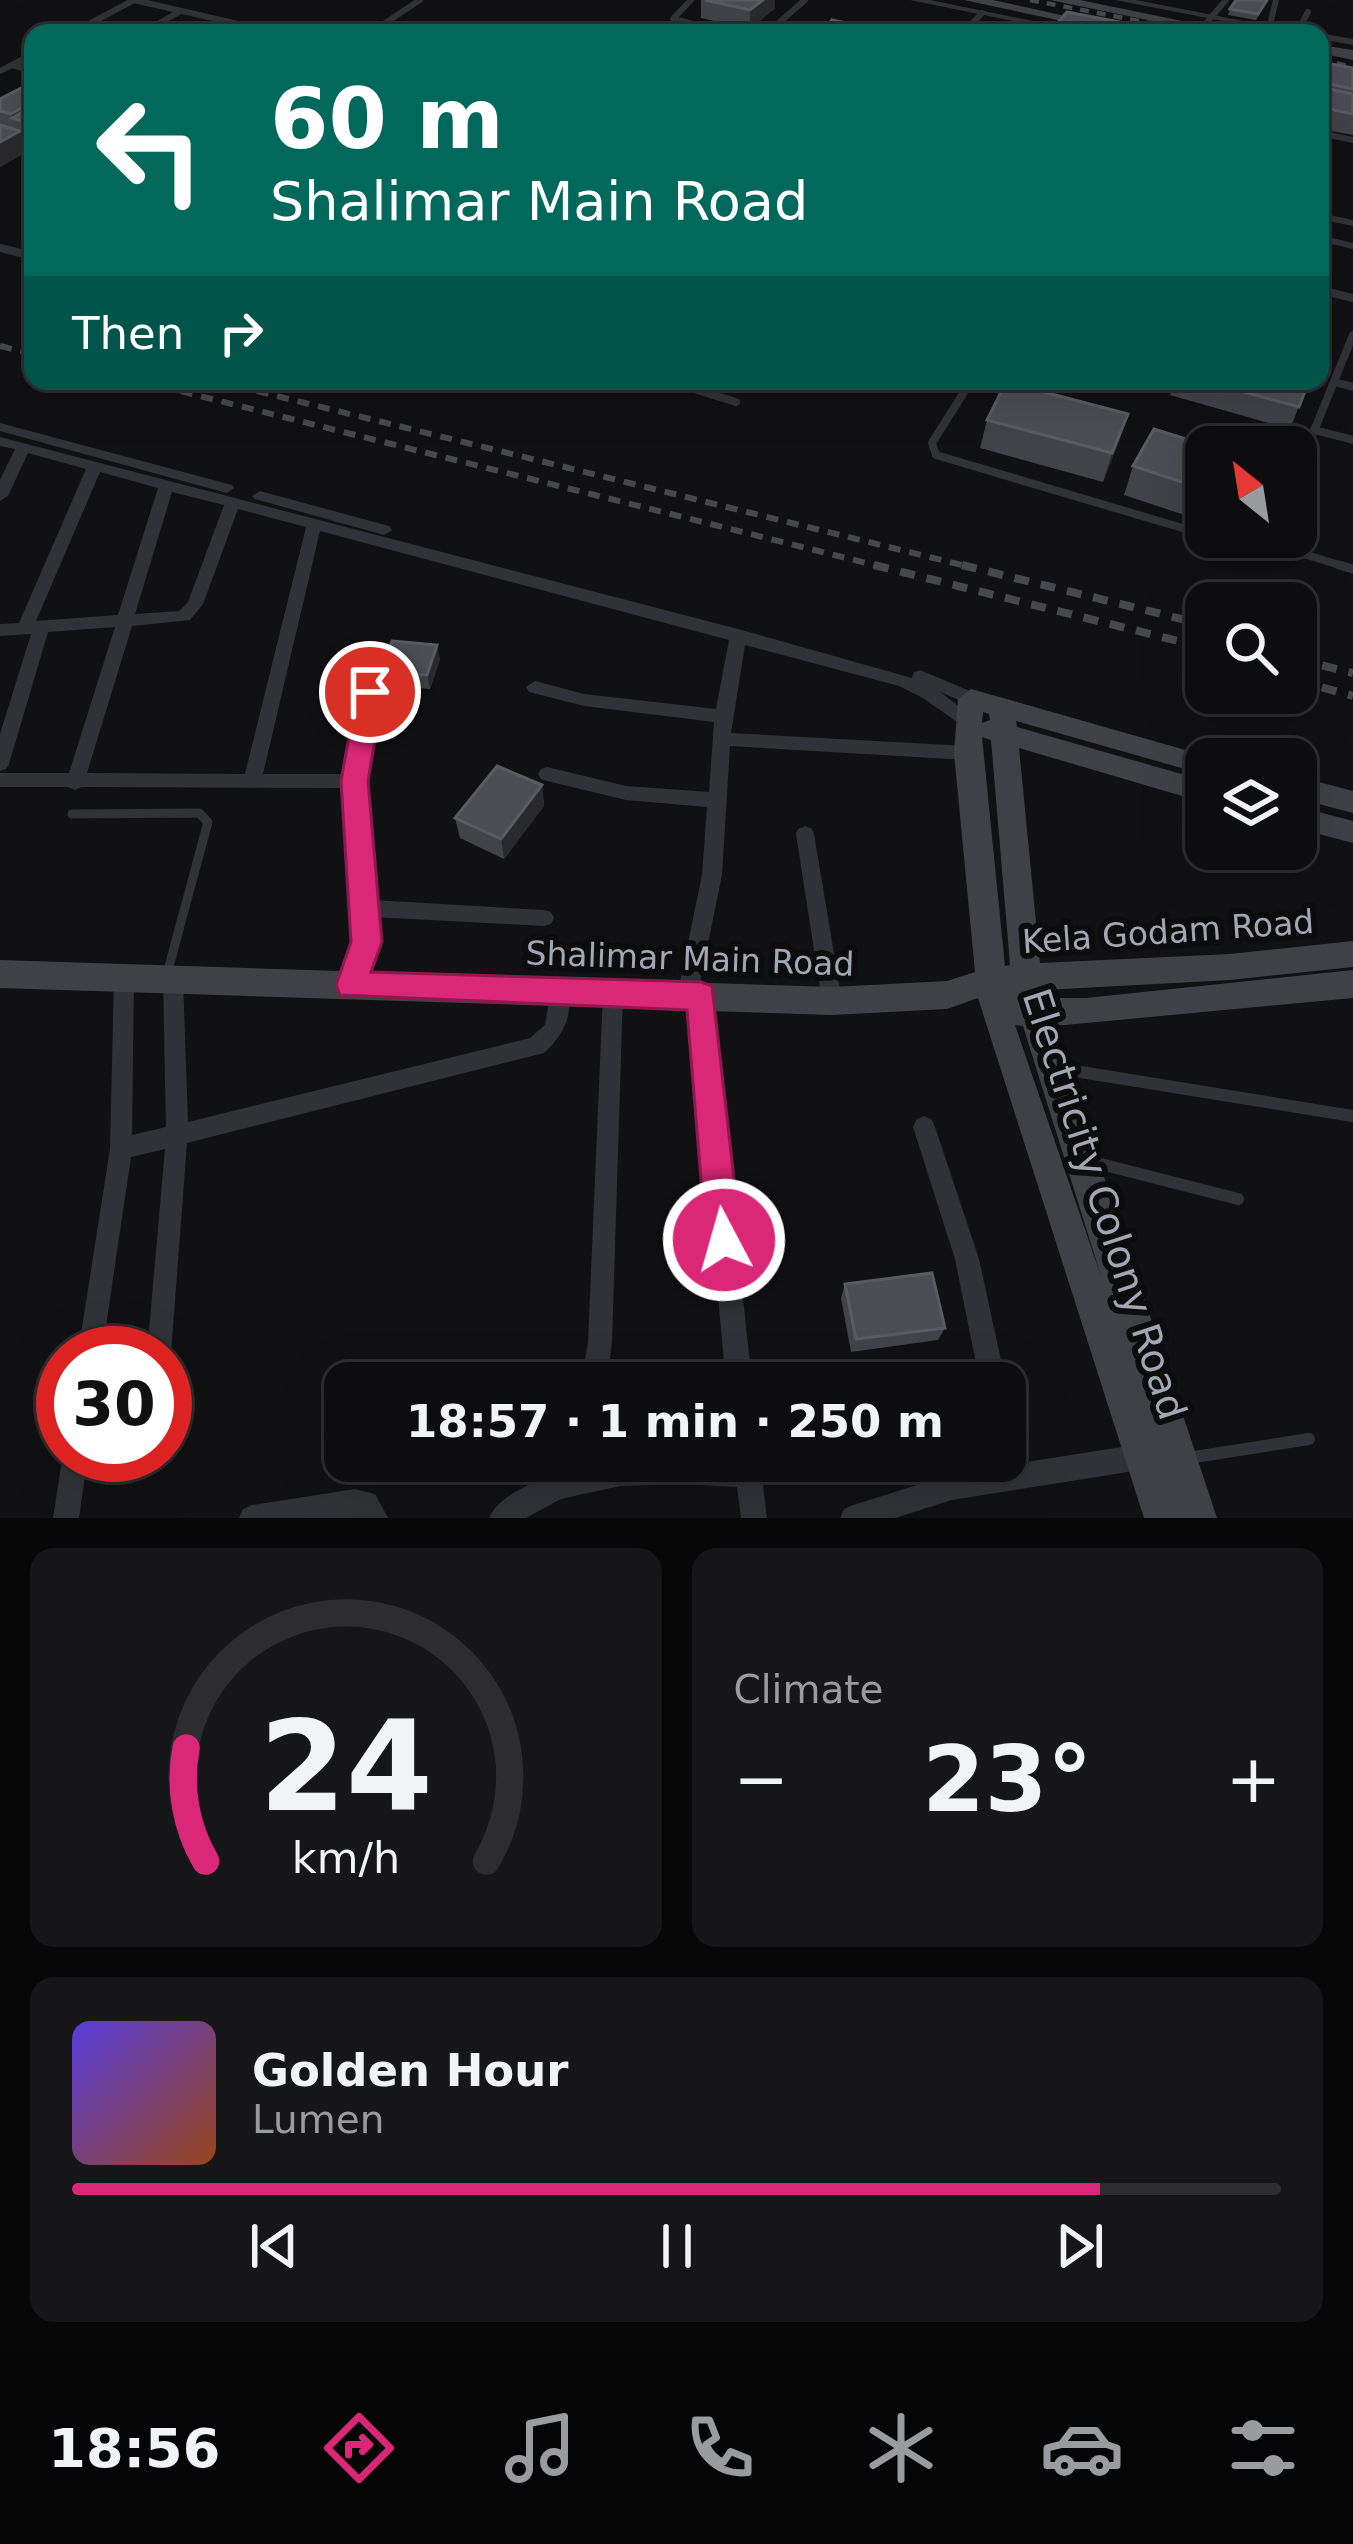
<!DOCTYPE html>
<html lang="en">
<head>
<meta charset="utf-8">
<style>
  :root { --surface:#0d0c0e; --page:#161517; --text:#f1f3f6; --muted:#9a9b9e; --line:#2d2c2e; --accent:#db2777 }
  body { margin:0; font-family:"DejaVu Sans",sans-serif; background:var(--page); color:var(--text); height:100vh; display:flex; flex-direction:column; font-size:45px; white-space:nowrap }
  * { box-sizing:border-box; margin:0 }
  p { font-size:39px; color:var(--muted) }
  .icon { flex:none; width:66px; height:66px; fill:none; stroke:currentColor; stroke-width:2; stroke-linecap:round; stroke-linejoin:round }
  .map { position:relative; height:1518px; overflow:hidden }
  .details { display:flex; flex-direction:column; gap:30px; padding:30px; background:#070708; flex:1 }
  .details>* { flex:none }
  .banner { position:absolute; left:24px; top:24px; width:1305px; height:366px; border-radius:24px; box-shadow:0 12px 48px #0002,0 0 0 3px var(--line); background:#00695c; color:#fff; overflow:hidden }
  .needle { width:78px; rotate:330deg }
  .controls { position:absolute; left:1185px; top:426px; display:grid; gap:24px }
  .controls a { display:grid; place-items:center; width:132px; height:132px; border-radius:24px; background:var(--surface); box-shadow:0 12px 48px #0002,0 0 0 3px var(--line); font-size:60px }
  .speed { position:absolute; left:36px; top:1326px; display:flex; gap:24px; font-size:60px; font-weight:700; text-align:center }
  .speed>* { display:grid; place-content:center; width:156px; height:156px; border-radius:50%; background:var(--surface); box-shadow:0 12px 48px #0002,0 0 0 3px var(--line); line-height:1 }
  .speed .limit { border:18px solid #d22; background:#fff; color:#111 }
  .pin { position:absolute; display:grid; place-items:center; width:102px; height:102px; color:#fff; margin:-51px; border:6px solid #fff; border-radius:50%; box-shadow:0 3px 12px #0007 }
  .me { position:absolute; width:132px; margin:-66px; rotate:354deg; stroke-linejoin:round; filter:drop-shadow(0 0 9px #0008) }
  .turn { display:flex; align-items:center; gap:42px; height:252px; padding:0 48px; font-size:54px }
  .turn .icon { width:156px; height:156px; stroke-width:2.5 }
  .turn b { display:block; font-size:84px; line-height:102px }
  .then { display:flex; align-items:center; height:114px; padding:0 48px; background:#0003; gap:24px; font-size:45px }
  .big { font-size:90px; font-weight:600; line-height:1.1 }
  .details .widget { flex:1; display:flex; flex-direction:column; justify-content:center; gap:18px; min-width:0; padding:0 42px; border-radius:24px; background:var(--page) }
  .details .dial { align-items:center; gap:0 }
  .dial svg { height:312px; overflow:visible; fill:none; stroke:var(--line); stroke-width:7; stroke-linecap:round; text-anchor:middle }
  .dial text { fill:var(--text); stroke:none }
  .song { display:flex; align-items:center; gap:36px }
  .cover { width:144px; height:144px; border-radius:18px; background:linear-gradient(135deg,hsl(250 70% 55%),hsl(20 70% 35%)) }
  .played { height:12px; border-radius:6px; background:linear-gradient(90deg,var(--accent) 85%,var(--line) 85%) }
  .keys { display:flex; justify-content:space-around; direction:ltr }
  .heat { display:flex; justify-content:space-between; align-items:center; font-size:66px; direction:ltr }
  .details .tiles { flex:1; display:grid; gap:30px; grid-template-columns:1fr 1fr }
  .widget:last-child { grid-column:span 2 }
  .trip { position:absolute; left:324px; top:1362px; width:702px; height:120px; border-radius:24px; background:var(--surface); box-shadow:0 12px 48px #0002,0 0 0 3px var(--line); font-weight:600; line-height:120px; text-align:center }
  .dock { display:flex; height:192px; justify-content:space-around; align-items:center; background:#050506; color:var(--muted) }
  .dock .icon { width:84px; height:84px }
  .dock .current { color:var(--accent) }
  .dock b { font-size:54px; color:var(--text) }
  .map>svg:first-child { display:block }
  .lines { fill:none; stroke-linecap:round; stroke-linejoin:round }
  .lane-far3 { stroke:#313237; stroke-width:6 }
  .lane-far2 { stroke:#313237; stroke-width:8 }
  .lane-far1 { stroke:#313237; stroke-width:9 }
  .lane { stroke:#313237; stroke-width:12 }
  .street { fill:#313237; fill-rule:evenodd }
  .secondary { fill:#3f4147; fill-rule:evenodd }
  .rail-far2 { stroke:#46484e; stroke-width:4.5; stroke-dasharray:9 8; stroke-linecap:butt }
  .rail-far1 { stroke:#46484e; stroke-width:6; stroke-dasharray:12 9; stroke-linecap:butt }
  .rail { stroke:#46484e; stroke-width:8; stroke-dasharray:15 12; stroke-linecap:butt }
  .wall { fill:#414348 }
  .shaded-wall { fill:#2a2a2e }
  .building { fill:#4c4d54; stroke:#595b63; stroke-width:3 }
  .route { fill:#db2777; stroke:#8e194d; stroke-width:3 }
  .labels { text-anchor:middle; stroke-width:12; stroke-linejoin:round; paint-order:stroke }
  .street-label { font-size:33px; fill:#a1a7b4; stroke:#0c0c0d }
  .near-street-label { font-size:39px; fill:#a1a7b4; stroke:#0c0c0d }
</style>
</head>
<body>
<div class="map">
<svg width="1353" height="1518" viewBox="0 0 1353 1518">
  <rect width="100%" height="100%" fill="#111012"/>
  <g class="lines">
    <!-- lane-far3 -->
    <g class="lane-far3">
      <polyline points="134,0 278,33"/>
      <polyline points="691,0 673,19 729,33"/>
      <polyline points="1203,27 1226,0"/>
      <polyline points="1297,32 1308,12"/>
      <polyline points="72,33 134,0"/>
      <polyline points="142,33 179,12"/>
      <polyline points="370,33 420,0"/>
      <polyline points="767,33 805,0"/>
      <polyline points="963,33 982,13"/>
      <polyline points="1268,33 1276,0"/>
      <polyline points="12,65 33,71"/>
      <polyline points="0,71 33,54"/>
      <polyline points="1320,133 1353,140"/>
      <polyline points="1320,216 1353,223"/>
      <polyline points="1320,238 1353,246"/>
    </g>
    <!-- lane-far2 -->
    <g class="lane-far2">
      <polyline points="0,248 33,256"/>
      <polyline points="1320,290 1353,298"/>
      <polyline points="668,381 736,402"/>
      <polyline points="971,381 932,443 936,455 1206,535"/>
      <polyline points="1334,382 1353,387"/>
      <polyline points="1314,430 1353,440"/>
      <polyline points="1296,475 1353,335"/>
      <polyline points="1214,537 1265,552 1271,537"/>
      <polyline points="1268,543 1349,568"/>
    </g>
    <!-- lane-far1 -->
    <g class="lane-far1">
      <polyline points="1339,565 1353,569"/>
      <polyline points="72,814 199,813 208,822 167,974"/>
    </g>
    <!-- lane -->
    <g class="lane">
      <polyline points="1062,1069 1353,1116"/>
      <polyline points="1089,1161 1238,1199"/>
      <polyline points="1188,1458 1309,1439"/>
    </g>
    <!-- street -->
    <g class="street">
      <polygon points="910,0 930,0 1092,33 1072,33"/>
      <polygon points="1115,0 1136,0 1306,33 1285,33"/>
      <polygon points="1320,33 1353,39 1353,45 1320,39"/>
      <polygon points="0,423 232,485 234,488 227,493 0,431"/>
      <path d="M0,437l738,192 174,49 2,-6 6,-2 57,24 3,5 -3,5 -6,1 -31,-13 33,25 3,5 -3,5 -6,2 -44,-31 -24,-12 -154,-41 -14,88 236,13 6,2 3,5 -3,5 -6,2 -237,-14 -8,129 -23,112 9,2 3,7 41,387h-26l-35,-379 -11,-1 -3,-7 25,-121 5,-68 -81,-7 -79,-19 -6,-2 -3,-5 3,-5 6,-2 79,19 83,6 5,-70 -130,-16 -55,-14 -3,-5 9,-6 49,13 132,15 13,-69 -409,-109 -57,243h84l14,-81 9,-6 6,1 3,5 -15,88 9,119 171,10 7,2 3,6 -3,6 -7,2 -170,-9 2,25 -18,49 -7,3 -7,-3 -3,-6 15,-43 -10,-154 -264,-1 -7,3 -7,-3h-68v-14h69l46,-146 -67,5 -39,132 -3,5 -6,2v-37l31,-100 -31,2v-12l19,-1 67,-154 -58,-16 -20,43 -8,5v-21l15,-31 -15,-3zM100,472l58,16 -40,127 -82,6zM172,492l52,13 -36,97 -9,9 -44,3zM238,509l68,18 -61,247 -158,-1 45,-147 58,-6 13,-16z"/>
      <polygon points="260,491 389,526 392,530 384,535 255,499 252,496"/>
      <polygon points="805,826 812,829 814,834 842,1001 839,1008 832,1010 825,1008 822,1001 796,834 798,829"/>
      <path d="M124,969l7,3 3,6 -2,157 34,-8 -3,-148 3,-6 7,-3 7,3 3,6 5,143 342,-84 15,-13 7,-41 7,-3 7,3c8,30 0,48 -22,69l-357,90 -16,210 -6,10v-10h-18l18,-204 -34,8 -29,196h-24l32,-204 4,-171 3,-6z"/>
      <polygon points="613,984 620,986 623,993 612,1342 607,1383 581,1383 588,1342 603,993 606,986"/>
      <polygon points="924,1116 932,1120 935,1127 979,1259 1006,1383 1005,1384 980,1383 955,1259 913,1127 916,1120"/>
      <polygon points="1005,1436 1014,1440 1020,1463 1147,1443 1156,1447 1160,1456 1156,1465 1147,1469 952,1500 895,1518 840,1518 844,1509 853,1505 952,1474 995,1467 994,1461 1005,1461"/>
      <polygon points="63,1453 63,1455 88,1455 79,1518 53,1518"/>
      <path d="M613,1461h147l7,57h-26l-4,-31 -53,-3 -64,2 -59,13 -35,19h-37c13,-33 91,-52 124,-57z"/>
      <path d="M355,1489l20,5 13,24c-48,0 -99,0 -149,0l4,-9 9,-4z"/>
    </g>
    <!-- secondary -->
    <g class="secondary">
      <polygon points="964,0 993,0 1083,20 1076,24"/>
      <polygon points="1050,0 1080,0 1241,33 1211,33"/>
      <polygon points="1320,45 1353,50 1353,60 1320,53"/>
      <path d="M971,689l246,70h-11v16l-190,-54 1,6 189,54v22l-187,-55 21,215 190,-9 123,-13v26l-123,13 -186,10 2,8h40l267,-28v28l-299,28 163,492h-73l-166,-520 -31,11 -115,6 -832,-27v-28l832,27 115,-6 28,-9 -21,-219 4,-54zM983,712l6,2 1,6 -8,3zM982,737l9,3 19,225 -5,1zM1015,1025l8,1 79,253z"/>
      <polygon points="1296,776 1353,791 1353,813 1296,798"/>
      <polygon points="1296,806 1353,821 1353,843 1296,828"/>
    </g>
    <!-- rail-far2 -->
    <g class="rail-far2">
      <polyline points="1030,0 1202,33"/>
      <polyline points="1320,60 1353,67"/>
    </g>
    <!-- rail-far1 -->
    <g class="rail-far1">
      <polyline points="0,346 33,354"/>
      <polyline points="140,381 886,568"/>
      <polyline points="216,381 974,568"/>
    </g>
    <!-- rail -->
    <g class="rail">
      <polyline points="874,565 1206,648"/>
      <polyline points="962,565 1206,625"/>
      <polyline points="1296,659 1353,673"/>
      <polyline points="1296,680 1353,696"/>
    </g>
  </g>
  <!-- wall -->
  <g class="wall">
    <polygon points="701,0 775,0 775,8 750,29 701,18"/>
    <polygon points="1268,0 1256,20 1228,15 1230,9"/>
    <polygon points="1054,27 1146,27 1144,33 1053,33"/>
    <polygon points="1320,62 1353,68 1353,135 1320,129"/>
    <polygon points="33,82 33,142 24,139 28,151 0,167 0,99"/>
    <polygon points="1175,381 1309,381 1290,429 1170,395"/>
    <polygon points="1128,414 1103,482 980,448 987,420"/>
    <polygon points="1206,447 1206,522 1124,495 1133,466"/>
    <polygon points="440,659 430,689 385,685 381,671"/>
    <polygon points="542,785 544,806 504,859 460,838 455,818"/>
    <polygon points="845,1284 945,1328 938,1340 851,1352 841,1298"/>
  </g>
  <!-- shaded-wall -->
  <g class="shaded-wall">
    <polygon points="763,0 775,0 775,8 750,29 750,10"/>
    <polygon points="33,102 33,124 12,118 11,114"/>
    <polygon points="20,131 28,151 0,167 0,142"/>
    <polygon points="1128,414 1119,442 1103,482 1112,453"/>
    <polygon points="437,645 440,659 430,689 427,675"/>
    <polygon points="542,785 544,806 504,859 501,839"/>
  </g>
  <!-- building -->
  <g class="building">
    <polygon points="705,0 763,0 750,10"/>
    <polygon points="1236,0 1267,0 1258,14 1230,9"/>
    <polygon points="1067,12 1146,27 1142,33 1083,33 1054,27"/>
    <polygon points="832,20 876,29 872,33 820,33"/>
    <polygon points="1320,62 1353,68 1353,89 1320,82"/>
    <polygon points="33,82 33,102 11,114 0,111 0,99"/>
    <polygon points="1320,87 1353,94 1353,114 1320,107"/>
    <polygon points="33,106 33,124 12,118"/>
    <polygon points="0,125 20,131 0,142"/>
    <polygon points="1204,381 1309,381 1299,407"/>
    <polygon points="1006,382 1128,414 1112,453 987,420"/>
    <polygon points="1154,429 1211,447 1206,447 1206,490 1133,466"/>
    <polygon points="392,641 437,645 427,675 381,671"/>
    <polygon points="497,766 542,785 501,839 455,818"/>
    <polygon points="932,1273 945,1328 856,1339 845,1284"/>
  </g>
  <!-- route -->
  <polygon class="route" points="370,683 383,692 368,781 382,942 371,972 701,982 712,986 741,1240 736,1252 724,1258 711,1252 706,1240 687,1010 340,995 336,985 351,942 341,781 357,692"/>
  <g class="labels">
    <!-- street labels -->
    <g class="street-label">
      <text transform="translate(1168 931) rotate(-4)" y="12">Kela Godam Road</text>
      <text transform="translate(690 958) rotate(2)" y="12">Shalimar Main Road</text>
    </g>
    <!-- near-street labels -->
    <g class="near-street-label">
      <text transform="translate(1105 1204) rotate(72)" y="14">Electricity Colony Road</text>
    </g>
  </g>
</svg>
<div class="controls">
<a><svg class="needle" viewBox="-14 -14 28 28"><path d="M0-13l5 13h-10z" fill="#e53935"/><path d="M0 13l5-13h-10z" fill="#9a9b9e"/></svg></a>
<a><svg class="icon" aria-label="search" viewBox="0 0 24 24"><circle cx="10" cy="10" r="6"/><path d="M15 15l6 6"/></svg></a>
<a><svg class="icon" aria-label="layers" viewBox="0 0 24 24"><path d="M12 4l9 5-9 5-9-5zM3 14l9 5 9-5"/></svg></a>
</div>
<div class="speed"><div class="limit">30</div></div>
<div class="pin" style="left:370px;top:692px;background:#d93025"><svg class="icon" aria-label="arrive" viewBox="0 0 24 24"><path d="M6 21V4h12l-3 4 3 4H6"/></svg></div>
<svg class="me" style="left:724px;top:1240px" viewBox="-20 -20 40 40"><circle r="17" fill="#db2777" stroke="#fff" stroke-width="3"/><path d="M0-11L8 9 0 5-8 9z" fill="#fff"/></svg>
<div class="trip">18:57 · 1 min · 250 m</div>
<div class="banner">
<div class="turn"><svg class="icon" aria-label="left" viewBox="0 0 24 24"><path d="M17 20v-9H6M10 6l-5 5 5 5"/></svg><div><b>60 m</b>Shalimar Main Road</div></div>
<div class="then">Then<svg class="icon" aria-label="right" viewBox="0 0 24 24"><path d="M7 20v-9h11M14 6l5 5-5 5"/></svg></div>
</div>
</div>
<section class="details">
<div class="tiles">
<div class="widget dial"><svg viewBox="0 0 100 80">
<path d="M14 69A42 42 0 1 1 86 69"/>
<path d="M14 69A42 42 0 0 1 9 40" stroke="#db2777"/>
<text x="50" y="56" font-size="32" font-weight="700">24</text>
<text x="50" y="72" font-size="11">km/h</text>
</svg></div>
<div class="widget"><p>Climate</p>
<div class="heat"><a>−</a><b class="big">23°</b><a>+</a></div>
</div>
<div class="widget">
<div class="song"><i class="cover"></i><div><b>Golden Hour</b><p>Lumen</p></div></div>
<div class="played"></div>
<div class="keys"><svg class="icon" aria-label="previous" viewBox="0 0 24 24"><path d="M18 5L8 12l10 7zM5 5v14"/></svg><svg class="icon" aria-label="pause" viewBox="0 0 24 24"><path d="M8 5v14M16 5v14"/></svg><svg class="icon" aria-label="next" viewBox="0 0 24 24"><path d="M6 5l10 7-10 7zM19 5v14"/></svg></div>
</div>
</div>
</section>
<nav class="dock">
<b>18:56</b>
<svg class="icon current" aria-label="directions" viewBox="0 0 24 24"><path d="M12 3l9 9-9 9-9-9zM9 14v-3h6M13 9l2 2-2 2"/></svg>
<svg class="icon" aria-label="music" viewBox="0 0 24 24"><path d="M9 18V5l10-2v13"/><circle cx="6" cy="18" r="3"/><circle cx="16" cy="16" r="3"/></svg>
<svg class="icon" aria-label="phone" viewBox="0 0 24 24"><path d="M5 4h4l2 5-3 2q2 4 5 5l2-3 5 2v4C11 20 4 13 5 4z"/></svg>
<svg class="icon" aria-label="climate" viewBox="0 0 24 24"><path d="M12 3v18M4 7l16 10M4 17L20 7"/></svg>
<svg class="icon" aria-label="car" viewBox="0 0 24 24"><path d="M5 17H2v-5l4-1 3-4h7l3 4 3 1v5h-3M9 17h6M6 11h13"/><circle cx="7" cy="17" r="2"/><circle cx="17" cy="17" r="2"/></svg>
<svg class="icon" aria-label="filters" viewBox="0 0 24 24"><path d="M4 7h16M4 17h16"/><circle cx="9" cy="7" r="2"/><circle cx="15" cy="17" r="2"/></svg>
</nav>
</body>
</html>
